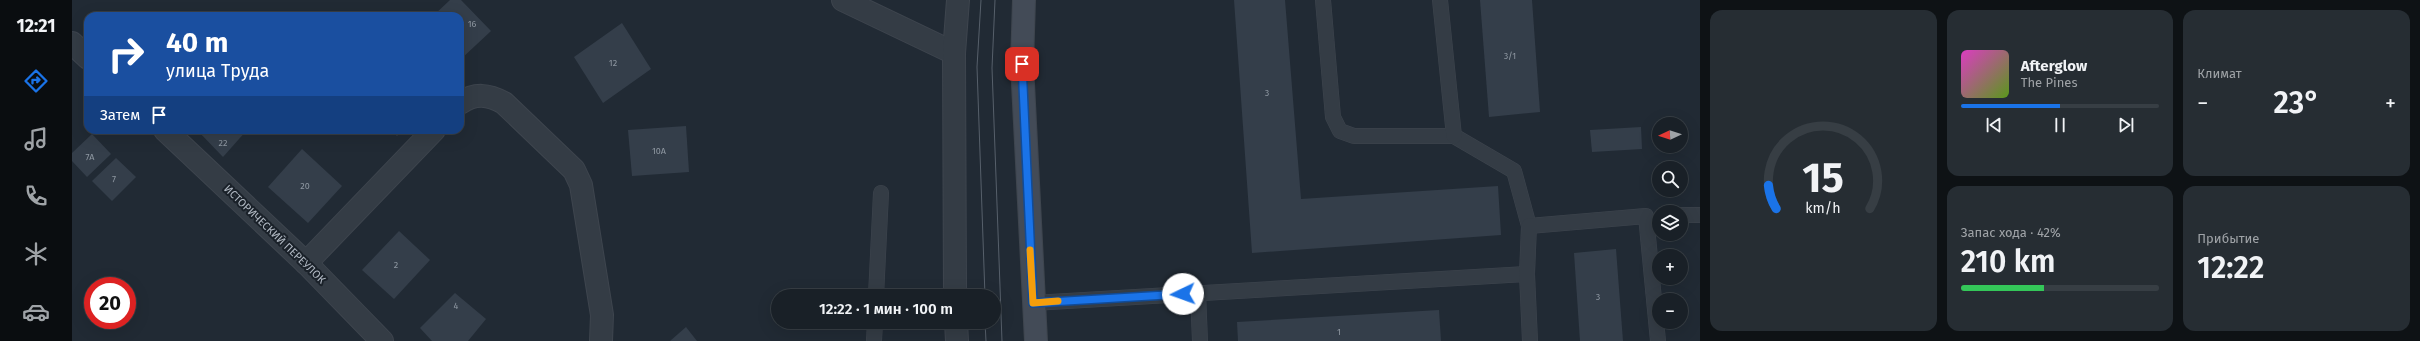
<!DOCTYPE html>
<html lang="ru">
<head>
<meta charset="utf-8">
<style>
  :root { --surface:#192027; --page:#262d33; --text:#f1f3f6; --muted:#9fa3a7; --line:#373e44; --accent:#1a73e8 }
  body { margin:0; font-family:"Fira Sans",sans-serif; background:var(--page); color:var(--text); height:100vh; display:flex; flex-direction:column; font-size:15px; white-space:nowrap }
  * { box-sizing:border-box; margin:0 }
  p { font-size:13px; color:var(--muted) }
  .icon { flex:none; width:22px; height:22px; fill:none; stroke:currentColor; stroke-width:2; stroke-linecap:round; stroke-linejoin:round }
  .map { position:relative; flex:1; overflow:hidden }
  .details { display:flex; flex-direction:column; gap:10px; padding:10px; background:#0e1215; width:720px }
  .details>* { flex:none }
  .top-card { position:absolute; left:12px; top:12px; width:380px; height:122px; border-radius:12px; box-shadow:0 4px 16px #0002,0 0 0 1px var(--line); background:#1a4fa0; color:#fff; overflow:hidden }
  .needle { width:26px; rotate:266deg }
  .buttons { position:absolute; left:1580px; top:117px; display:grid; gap:8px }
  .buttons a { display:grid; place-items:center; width:36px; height:36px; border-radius:50%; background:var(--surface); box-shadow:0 4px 16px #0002,0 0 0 1px var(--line); font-size:20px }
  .speed { position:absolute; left:12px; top:277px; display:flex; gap:8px; font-size:20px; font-weight:700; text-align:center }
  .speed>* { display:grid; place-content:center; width:52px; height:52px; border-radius:50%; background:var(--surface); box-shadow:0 4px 16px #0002,0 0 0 1px var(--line); line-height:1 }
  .speed .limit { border:6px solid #d22; background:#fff; color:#111 }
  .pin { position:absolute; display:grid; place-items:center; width:34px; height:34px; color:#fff; margin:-17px; border-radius:8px; box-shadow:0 2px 6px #0006 }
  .me { position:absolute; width:44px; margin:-22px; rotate:267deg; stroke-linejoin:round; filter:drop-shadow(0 0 3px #0008) }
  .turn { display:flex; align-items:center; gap:14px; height:84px; padding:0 16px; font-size:18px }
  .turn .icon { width:52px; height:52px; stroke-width:2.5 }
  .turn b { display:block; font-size:28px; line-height:34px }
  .then { display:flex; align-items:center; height:38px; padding:0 16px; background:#0003; gap:8px; font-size:15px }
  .big { font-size:30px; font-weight:600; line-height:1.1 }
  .details .tile { flex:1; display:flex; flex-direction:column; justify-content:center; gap:6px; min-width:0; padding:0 14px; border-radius:12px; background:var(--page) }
  .details .dial { align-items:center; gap:0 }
  .dial svg { height:104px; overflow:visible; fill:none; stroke:var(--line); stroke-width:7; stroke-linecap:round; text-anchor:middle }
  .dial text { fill:var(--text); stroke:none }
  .song { display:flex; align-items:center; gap:12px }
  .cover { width:48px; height:48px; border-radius:6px; background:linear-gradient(135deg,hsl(310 70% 55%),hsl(90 70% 35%)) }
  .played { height:4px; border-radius:2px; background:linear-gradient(90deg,var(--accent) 50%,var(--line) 50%) }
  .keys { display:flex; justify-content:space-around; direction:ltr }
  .heat { display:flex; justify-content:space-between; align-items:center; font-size:22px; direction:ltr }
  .charge { height:6px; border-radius:3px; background:linear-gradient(90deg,#34c759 42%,var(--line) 0) }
  .details .tiles { flex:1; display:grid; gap:10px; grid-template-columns:repeat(3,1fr) }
  .tile:first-child { grid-row:span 2 }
  .trip { position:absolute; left:699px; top:289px; width:230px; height:40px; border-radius:20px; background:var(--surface); box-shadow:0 4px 16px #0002,0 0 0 1px var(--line); font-weight:600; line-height:40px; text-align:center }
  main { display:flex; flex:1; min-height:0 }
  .tabs { display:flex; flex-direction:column; width:72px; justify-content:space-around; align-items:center; background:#0a0d10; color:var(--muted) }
  .tabs .icon { width:28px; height:28px }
  .tabs .selected { color:var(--accent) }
  .tabs b { font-size:18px; color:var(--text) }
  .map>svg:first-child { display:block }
  .building { fill:#343e4a }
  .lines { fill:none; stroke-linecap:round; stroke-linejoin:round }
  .lane-casing { stroke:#3e454e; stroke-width:16 }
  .street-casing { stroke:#3e454e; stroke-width:24 }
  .secondary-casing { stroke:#3e454e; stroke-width:24 }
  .lane { stroke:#343c45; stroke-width:15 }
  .street { stroke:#343c45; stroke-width:22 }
  .secondary { stroke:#434b57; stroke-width:22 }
  .tram { stroke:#57606b; stroke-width:1 }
  .route-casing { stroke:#114b97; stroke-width:10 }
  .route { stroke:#1a73e8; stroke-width:7 }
  .slow { stroke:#f59e0b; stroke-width:7 }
  .labels { text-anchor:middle; stroke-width:4; stroke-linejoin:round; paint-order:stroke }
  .number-label { font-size:9px; fill:#8e97a1 }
  .street-label { font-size:11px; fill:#afb7c1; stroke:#1a2129 }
</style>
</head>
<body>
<main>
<nav class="tabs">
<b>12:21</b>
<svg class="icon selected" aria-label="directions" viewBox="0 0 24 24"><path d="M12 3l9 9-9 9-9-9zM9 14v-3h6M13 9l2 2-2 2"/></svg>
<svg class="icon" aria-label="music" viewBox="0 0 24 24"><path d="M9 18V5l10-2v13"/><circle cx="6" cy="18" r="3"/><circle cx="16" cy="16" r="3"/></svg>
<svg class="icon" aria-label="phone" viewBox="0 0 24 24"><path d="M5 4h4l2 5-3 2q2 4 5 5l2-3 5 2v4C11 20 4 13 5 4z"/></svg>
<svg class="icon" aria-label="climate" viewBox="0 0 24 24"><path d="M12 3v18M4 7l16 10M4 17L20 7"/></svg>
<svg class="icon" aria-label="car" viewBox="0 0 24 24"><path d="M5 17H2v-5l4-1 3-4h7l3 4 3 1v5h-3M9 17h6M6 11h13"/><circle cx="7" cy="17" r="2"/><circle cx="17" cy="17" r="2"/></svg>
</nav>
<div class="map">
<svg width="1628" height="341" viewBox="0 0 1628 341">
  <rect width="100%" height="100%" fill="#212a34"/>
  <!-- building -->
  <g class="building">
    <polygon points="378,0 389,0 419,31 389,59 388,16 361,16"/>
    <polygon points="1162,0 1213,0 1229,199 1426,186 1429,235 1180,253"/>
    <polygon points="1408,0 1460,0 1468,112 1417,117"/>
    <polygon points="550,23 579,69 531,103 502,57"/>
    <polygon points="614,126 617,172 560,176 556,130"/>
    <polygon points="1569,127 1570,149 1520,152 1518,130"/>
    <polygon points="125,130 175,130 151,157"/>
    <polygon points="318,130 331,130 325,136"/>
    <polygon points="20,134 39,154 15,177 0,161 0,153"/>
    <polygon points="230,149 270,186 236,223 196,187"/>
    <polygon points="44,158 64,177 40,201 20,181"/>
    <polygon points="327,231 358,260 322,299 290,270"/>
    <polygon points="1544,249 1551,341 1508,341 1502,253"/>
    <polygon points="383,293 414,319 396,341 360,341 348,328"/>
    <polygon points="1367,310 1369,341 1166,341 1165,322"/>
    <polygon points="614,327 625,341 598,341"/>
  </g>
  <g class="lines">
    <defs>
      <g id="lane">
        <polyline points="1251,0 1261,117 1268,131 1282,136 1382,136 1442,171 1457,226"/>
        <polyline points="1368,0 1382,136"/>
        <polyline points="1609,215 1628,215"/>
        <polyline points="1126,293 1128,341"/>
        <polyline points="804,296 809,193"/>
        <polyline points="961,303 1455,274"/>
        <polyline points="802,341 803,322"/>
        <polyline points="1458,341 1455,274 1457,226 1574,216 1586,341"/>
      </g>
      <g id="street">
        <polyline points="771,0 882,53"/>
        <polyline points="0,43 16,58"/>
        <path d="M388,103c15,-10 28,-9 44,0l70,67 7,15 21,130 -1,26"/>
        <polyline points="93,130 234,263 310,341"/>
        <polyline points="234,263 362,130"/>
        <polyline points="883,296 882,53 886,0"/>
        <polyline points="884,322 885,341"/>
      </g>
      <polyline id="secondary" points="952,0 950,64 964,341"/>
    </defs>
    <!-- lane casing -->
    <use href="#lane" class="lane-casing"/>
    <!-- street casing -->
    <use href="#street" class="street-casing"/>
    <!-- secondary casing -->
    <use href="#secondary" class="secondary-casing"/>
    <!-- lane -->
    <use href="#lane" class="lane"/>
    <!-- street -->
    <use href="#street" class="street"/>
    <!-- secondary -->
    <use href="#secondary" class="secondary"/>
    <!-- tram -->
    <g class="tram">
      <polyline points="909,0 905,67 913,296"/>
      <polyline points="923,0 920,68 930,341"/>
      <polyline points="913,322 914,341"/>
    </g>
  </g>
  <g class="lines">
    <defs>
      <polyline id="route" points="950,64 961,303 1111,294"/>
    </defs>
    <!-- route casing -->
    <use href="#route" class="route-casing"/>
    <!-- route -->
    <use href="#route" class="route"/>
    <!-- slow -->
    <polyline class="slow" points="958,250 961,303 986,301"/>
  </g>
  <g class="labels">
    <!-- number labels -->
    <g class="number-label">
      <text x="400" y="27">16</text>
      <text x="1438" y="59">3/1</text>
      <text x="541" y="66">12</text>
      <text x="1195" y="96">3</text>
      <text x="151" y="146">22</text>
      <text x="587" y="154">10А</text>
      <text x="18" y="160">7А</text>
      <text x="42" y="182">7</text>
      <text x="233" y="189">20</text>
      <text x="324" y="268">2</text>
      <text x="1526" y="300">3</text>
      <text x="384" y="309">4</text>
      <text x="1267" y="335">1</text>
    </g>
    <!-- street labels -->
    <g class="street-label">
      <text transform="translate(203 234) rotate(44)" y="4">ИСТОРИЧЕСКИЙ ПЕРЕУЛОК</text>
    </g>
  </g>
</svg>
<div class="buttons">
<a><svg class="needle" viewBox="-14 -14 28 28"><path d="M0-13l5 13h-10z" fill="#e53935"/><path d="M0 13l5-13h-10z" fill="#9fa3a7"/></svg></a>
<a><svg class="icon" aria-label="search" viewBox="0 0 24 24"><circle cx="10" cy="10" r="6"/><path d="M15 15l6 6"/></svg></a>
<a><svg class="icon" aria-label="layers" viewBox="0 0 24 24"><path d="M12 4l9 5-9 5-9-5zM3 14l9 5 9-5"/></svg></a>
<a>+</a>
<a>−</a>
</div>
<div class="speed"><div class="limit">20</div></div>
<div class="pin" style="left:950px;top:64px;background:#d93025"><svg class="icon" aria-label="arrive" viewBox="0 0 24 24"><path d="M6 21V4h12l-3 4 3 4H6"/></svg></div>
<svg class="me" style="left:1111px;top:294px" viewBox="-20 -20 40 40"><circle r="19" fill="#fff"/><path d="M0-13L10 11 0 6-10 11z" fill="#1a73e8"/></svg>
<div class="trip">12:22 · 1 мин · 100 m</div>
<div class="top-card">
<div class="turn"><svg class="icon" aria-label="right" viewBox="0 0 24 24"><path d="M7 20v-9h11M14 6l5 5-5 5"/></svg><div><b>40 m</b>улица Труда</div></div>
<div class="then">Затем<svg class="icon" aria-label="arrive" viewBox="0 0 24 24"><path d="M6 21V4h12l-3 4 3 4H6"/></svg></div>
</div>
</div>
<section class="details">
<div class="tiles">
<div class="tile dial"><svg viewBox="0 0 100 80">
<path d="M14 69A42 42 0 1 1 86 69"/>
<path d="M14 69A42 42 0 0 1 8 51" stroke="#1a73e8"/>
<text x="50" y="56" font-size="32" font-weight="700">15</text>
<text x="50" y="72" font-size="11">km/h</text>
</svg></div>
<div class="tile">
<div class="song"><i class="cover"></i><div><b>Afterglow</b><p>The Pines</p></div></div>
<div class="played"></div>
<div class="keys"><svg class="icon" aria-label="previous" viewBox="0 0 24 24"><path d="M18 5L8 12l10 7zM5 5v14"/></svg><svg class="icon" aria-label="pause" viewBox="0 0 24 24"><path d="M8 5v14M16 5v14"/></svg><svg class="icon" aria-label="next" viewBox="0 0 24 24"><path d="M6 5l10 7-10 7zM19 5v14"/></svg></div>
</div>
<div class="tile"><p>Климат</p>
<div class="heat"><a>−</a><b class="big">23°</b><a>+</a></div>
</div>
<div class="tile"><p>Запас хода · 42%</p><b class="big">210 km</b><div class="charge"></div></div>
<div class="tile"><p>Прибытие</p><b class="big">12:22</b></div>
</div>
</section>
</main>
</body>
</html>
